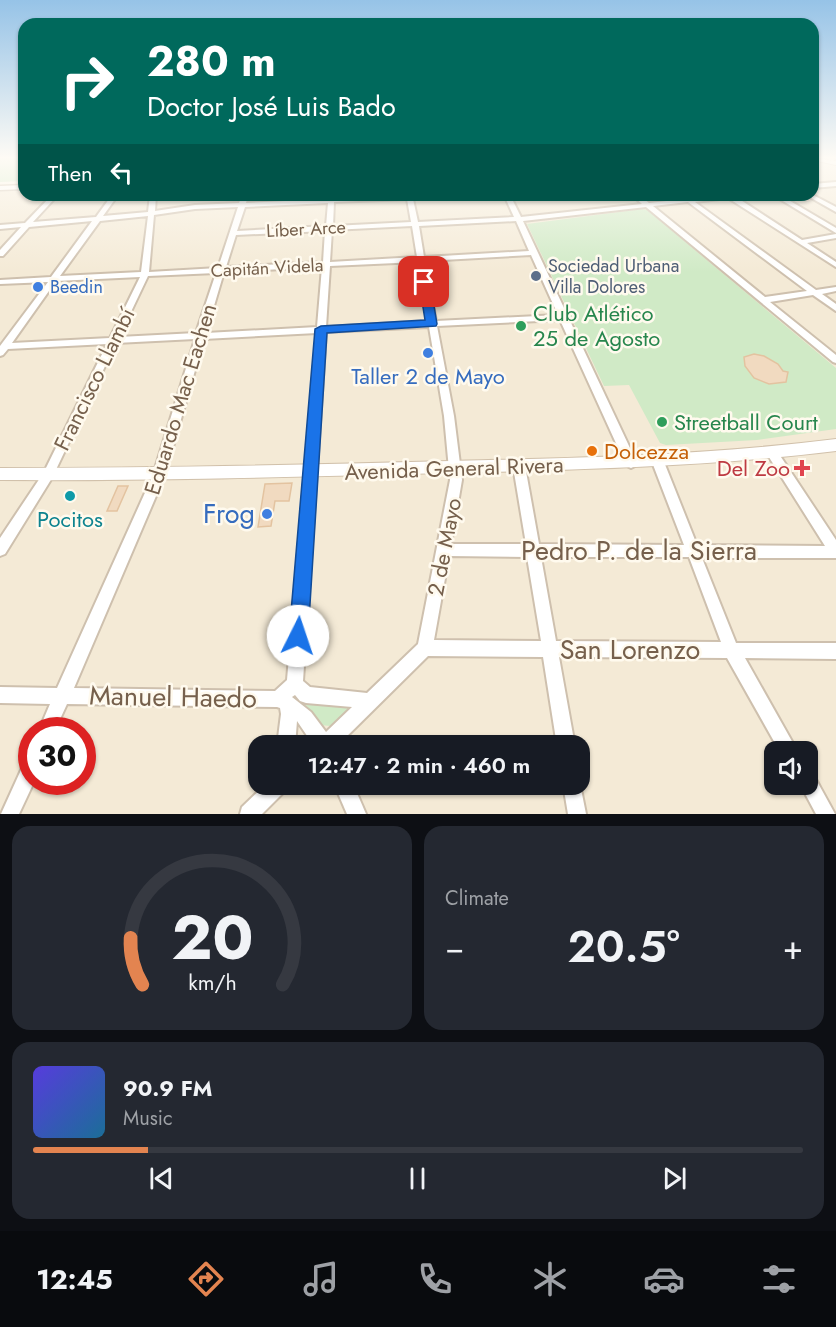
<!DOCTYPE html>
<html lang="en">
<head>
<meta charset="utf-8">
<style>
  :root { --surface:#171b24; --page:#242831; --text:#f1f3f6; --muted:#9ea1a6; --line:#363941; --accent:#e38450 }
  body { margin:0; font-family:Jost,sans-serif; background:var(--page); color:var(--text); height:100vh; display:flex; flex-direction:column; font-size:22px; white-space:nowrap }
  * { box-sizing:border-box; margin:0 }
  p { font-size:20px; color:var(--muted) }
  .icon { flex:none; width:33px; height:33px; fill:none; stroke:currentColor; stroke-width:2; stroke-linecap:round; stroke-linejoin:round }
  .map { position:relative; height:814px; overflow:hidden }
  .panel { display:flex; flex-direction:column; gap:12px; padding:12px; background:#0d0f14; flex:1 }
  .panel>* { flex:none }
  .guide { position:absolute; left:18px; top:18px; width:801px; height:183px; border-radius:18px; box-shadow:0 2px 4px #0004; background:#00695c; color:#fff; overflow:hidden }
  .tools { position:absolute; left:764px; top:741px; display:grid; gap:12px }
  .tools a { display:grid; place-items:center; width:54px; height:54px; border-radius:12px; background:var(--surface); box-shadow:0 2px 4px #0004; font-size:30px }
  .speed { position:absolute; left:18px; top:717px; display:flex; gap:12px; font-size:30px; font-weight:700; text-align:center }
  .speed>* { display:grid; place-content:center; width:78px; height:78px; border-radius:50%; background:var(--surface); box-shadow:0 2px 4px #0004; line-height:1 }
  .speed .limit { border:9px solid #d22; background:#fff; color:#111 }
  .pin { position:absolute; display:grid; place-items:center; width:51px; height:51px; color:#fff; margin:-26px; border-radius:12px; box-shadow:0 3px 9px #0006 }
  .me { position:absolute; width:66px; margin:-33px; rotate:4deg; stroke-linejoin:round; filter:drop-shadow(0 0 4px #0008) }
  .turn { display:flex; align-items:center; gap:21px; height:126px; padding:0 30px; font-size:27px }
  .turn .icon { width:78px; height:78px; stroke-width:2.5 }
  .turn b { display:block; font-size:42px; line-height:51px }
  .then { display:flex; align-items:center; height:57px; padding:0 30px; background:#0003; gap:12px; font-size:22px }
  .big { font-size:45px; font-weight:600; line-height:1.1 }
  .panel .card { flex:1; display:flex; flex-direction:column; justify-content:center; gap:9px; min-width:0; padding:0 21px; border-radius:18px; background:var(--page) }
  .panel .dial { align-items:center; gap:0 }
  .dial svg { height:156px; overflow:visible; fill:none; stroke:var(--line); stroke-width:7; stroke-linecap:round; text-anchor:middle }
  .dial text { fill:var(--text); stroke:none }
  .song { display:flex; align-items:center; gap:18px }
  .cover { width:72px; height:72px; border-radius:9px; background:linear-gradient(135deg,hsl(250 70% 55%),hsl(200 70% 35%)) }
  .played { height:6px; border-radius:3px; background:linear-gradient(90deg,var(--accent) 15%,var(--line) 15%) }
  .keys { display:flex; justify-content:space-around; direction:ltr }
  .heat { display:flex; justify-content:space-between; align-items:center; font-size:33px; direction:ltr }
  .panel .tiles { flex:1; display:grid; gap:12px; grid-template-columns:1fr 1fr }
  .card:last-child { grid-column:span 2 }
  .trip { position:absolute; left:248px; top:735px; width:342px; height:60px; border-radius:18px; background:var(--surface); box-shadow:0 2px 4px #0004; font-weight:600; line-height:60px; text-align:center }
  .tab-bar { display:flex; height:96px; justify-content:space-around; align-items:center; background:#090b0e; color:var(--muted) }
  .tab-bar .icon { width:42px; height:42px }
  .tab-bar .current { color:var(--accent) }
  .tab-bar b { font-size:27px; color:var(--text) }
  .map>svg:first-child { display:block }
  .residential { fill:#f4ead6; fill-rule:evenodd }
  .green { fill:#d0eac6 }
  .building { fill:#f1dac0; stroke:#e3c3a0; stroke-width:1.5 }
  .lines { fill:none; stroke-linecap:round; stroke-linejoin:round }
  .minor-casing { stroke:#cec0ae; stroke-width:4 }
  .tertiary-casing { stroke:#cec0ae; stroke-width:3 }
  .secondary-casing { stroke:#d1c1ab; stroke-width:2 }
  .minor { fill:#fff; fill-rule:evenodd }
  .tertiary { fill:#fff; fill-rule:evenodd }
  .secondary { fill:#fff; fill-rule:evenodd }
  .route { fill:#1a73e8; stroke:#114b97; stroke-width:1.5 }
  .service-dot { fill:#5c6f8a; stroke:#fffaee; stroke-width:2 }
  .shop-dot { fill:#3f7fe0; stroke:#fffaee; stroke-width:2 }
  .leisure-dot { fill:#2e9e5b; stroke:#fffaee; stroke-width:2 }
  .food-dot { fill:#e8710a; stroke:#fffaee; stroke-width:2 }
  .health-dot { fill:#e0444e; stroke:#fffaee; stroke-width:2 }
  .culture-dot { fill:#0f9aa8; stroke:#fffaee; stroke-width:2 }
  .labels { text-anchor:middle; stroke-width:5; stroke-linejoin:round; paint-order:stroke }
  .far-street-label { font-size:18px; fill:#76604c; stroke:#fffaee }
  .far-service-label { font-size:18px; fill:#4e5e75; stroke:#fffaee; text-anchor:start }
  .far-shop-label { font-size:18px; fill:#366cbe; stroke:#fffaee; text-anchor:start }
  .leisure-label { font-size:22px; fill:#27864d; stroke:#fffaee; text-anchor:start }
  .shop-label { font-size:22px; fill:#366cbe; stroke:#fffaee }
  .street-label { font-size:22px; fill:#76604c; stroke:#fffaee }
  .food-label { font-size:22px; fill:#c56008; stroke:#fffaee; text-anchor:start }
  .health-label { font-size:22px; fill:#be3a42; stroke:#fffaee; text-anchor:end }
  .culture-label { font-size:22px; fill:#0d838f; stroke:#fffaee }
  .near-shop-label { font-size:27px; fill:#366cbe; stroke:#fffaee; text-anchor:end }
  .near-street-label { font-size:27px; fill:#76604c; stroke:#fffaee }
</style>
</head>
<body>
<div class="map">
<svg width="836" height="814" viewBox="0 0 836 814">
  <rect width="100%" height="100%" fill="#fcf7e8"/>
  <!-- residential -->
  <path class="residential" d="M828,162l8,2v650h-836v-623l24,-1v5h789v-32zM32,730h50v52h-50zM258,746h321v38h-321zM774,752h33v32h-33z"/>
  <!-- green -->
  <g class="green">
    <polygon points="0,158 24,158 24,181 0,182"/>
    <polygon points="642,209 647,210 836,368 836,429 757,440 666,445 660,443 629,385 604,386 527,224"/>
    <polygon points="291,692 349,705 348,709 330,726 320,725 304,705 291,696"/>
  </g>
  <!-- building -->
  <g class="building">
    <polygon points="754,354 764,356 778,364 783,371 788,372 786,382 769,384 754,378 745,366 744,357"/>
    <polygon points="292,483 289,501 275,501 271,526 258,527 265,484"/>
    <polygon points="118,486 128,486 117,511 107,511"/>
  </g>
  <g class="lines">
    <defs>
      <g id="minor">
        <polygon points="836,182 836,186 813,188 813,184"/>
        <path d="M52,195h6l-25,27 63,-5 16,-22h6l-15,21 45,-4 2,-17h6l-1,16 40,-6 44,-2 3,-8h6l-2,8 164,-8h43l-3,2 -37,2 5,23 96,-5 -10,-22h6l11,22 121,-13 -10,-9h7l10,8 71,-8h20l-4,2 66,43 34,-6v4l-29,5 29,19v5l-108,-69 -33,4 121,88 20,-3v4l-14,3 14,10v7l-23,-16 -43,7 66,53v8l-3,-1 -187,-155 -123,14 114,242 -2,3 -4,2 -4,-2 -2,-3 -65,-143 -123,6 17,90 8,64 -11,64h75l-13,-78 2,-3 4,-2 4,2 2,3 14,78 145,1 -32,-83 2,-3 4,-2 4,2 2,3 33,83 128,1 -58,-92 2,-3 4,-2 4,2 59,89v18h-134l34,85h100v16l-91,-1 53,94h-18l-53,-94 -168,-1 16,89h-18l-14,-89 -115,-1 -91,90h-23l-17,-25 -2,25h-18l4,-32 -1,-6 -3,-1 -210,-3 -12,26h-16l11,-26 -50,-1v-16l57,1 96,-213 42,-136 -79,4 -64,135 -47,76 -5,2v-18l44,-66 63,-128 -99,5 -5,6 -3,1v-10l48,-64 -48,2v-4l51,-3 41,-56 -63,6 -26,29h-3v-6l21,-23 -21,2v-4l25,-2zM407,199l4,23 -78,4 1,-24zM688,202l119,89 -42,6 -112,-91zM328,203l-2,23 -89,5 8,-24zM238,207l-20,61 -69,4 5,-57 41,-6zM148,216l-7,56 -81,4 40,-55zM516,221l13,30 -105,6 -5,-31zM412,226l5,31 -87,5 2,-32zM325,231l-2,31 -97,5 10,-32zM531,255l27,60 -122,6 -11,-60zM418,262l10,59 -102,6 4,-61zM322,267l-5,60 -111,6 18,-61zM216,273l-20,60 -77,4 29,-61zM140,277l-30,61 -98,5 44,-62zM429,327l15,89 6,64 -32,164 -51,49 -57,-6 -7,-6 23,-349zM317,333l-30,347 -12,11 -201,-3 91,-213 39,-136zM449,556l78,1 14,84 -107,-1zM541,557h148l32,85 -165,-1zM295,695l5,6 6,2 46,4 -26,25 -15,-20 -19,-15z"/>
        <polygon points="773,195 780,195 836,228 836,233"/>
        <polygon points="806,195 813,195 836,207 836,212"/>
        <polygon points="32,756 32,782 34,782 19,814 1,814 26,759"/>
        <polygon points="807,771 813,774 835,814 816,814 800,784 807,784"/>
        <polygon points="579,779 586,814 568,814 563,784 579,784"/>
        <polygon points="266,784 289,784 286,790 262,814 240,814 242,807"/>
        <polygon points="334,784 353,784 366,814 347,814"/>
      </g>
      <g id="tertiary">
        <polygon points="826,158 834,158 835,159 832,161"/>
        <polygon points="24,185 24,189 0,190 0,186"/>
      </g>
      <g id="secondary">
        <polygon points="813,158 836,161 836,165 813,160"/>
        <path d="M836,439v12c-130,16 -260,19 -390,22 -149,4 -297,8 -446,7v-12c150,0 300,-3 450,-7 129,-3 258,-6 386,-22z"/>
      </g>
    </defs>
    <!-- minor casing -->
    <use href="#minor" class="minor-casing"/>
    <!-- tertiary casing -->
    <use href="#tertiary" class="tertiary-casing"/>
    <!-- secondary casing -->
    <use href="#secondary" class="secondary-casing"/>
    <!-- minor -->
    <use href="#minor" class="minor"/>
    <!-- tertiary -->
    <use href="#tertiary" class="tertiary"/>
    <!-- secondary -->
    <use href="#secondary" class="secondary"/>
  </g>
  <!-- sky -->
  <linearGradient id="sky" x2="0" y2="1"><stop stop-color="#96c3e7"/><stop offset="0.58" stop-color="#fefbf5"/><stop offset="1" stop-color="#fefbf5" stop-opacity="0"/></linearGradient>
  <rect width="836" height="272" fill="url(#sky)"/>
  <!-- route -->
  <polygon class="route" points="424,278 430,282 437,324 436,326 327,333 308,636 305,643 298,646 292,643 289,636 315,329 321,326 425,320 419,282"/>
  <!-- markers -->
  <circle class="service-dot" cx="536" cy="276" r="6"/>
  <g class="shop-dot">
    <circle cx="38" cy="287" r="6"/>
    <circle cx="428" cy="353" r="6"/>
    <circle cx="267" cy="514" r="6"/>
  </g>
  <g class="leisure-dot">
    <circle cx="521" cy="326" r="6"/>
    <circle cx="662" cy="422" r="6"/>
  </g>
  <circle class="food-dot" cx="592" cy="451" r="6"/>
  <path class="health-dot" d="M799 459h6v6h6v6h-6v6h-6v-6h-6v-6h6z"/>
  <circle class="culture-dot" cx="70" cy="496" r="6"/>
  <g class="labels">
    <!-- far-street labels -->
    <g class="far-street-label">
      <text transform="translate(306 229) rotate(-3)" y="6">Líber Arce</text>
      <text transform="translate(267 268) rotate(-3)" y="6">Capitán Videla</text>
    </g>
    <!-- far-service labels -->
    <g class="far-service-label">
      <text x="548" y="272">Sociedad Urbana<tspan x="548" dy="21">Villa Dolores</tspan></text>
    </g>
    <!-- far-shop labels -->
    <g class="far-shop-label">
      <text x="50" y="293">Beedin</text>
    </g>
    <!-- leisure labels -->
    <g class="leisure-label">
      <text x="533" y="321">Club Atlético<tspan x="533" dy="25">25 de Agosto</tspan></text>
      <text x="674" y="430">Streetball Court</text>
    </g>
    <!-- shop labels -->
    <g class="shop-label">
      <text x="428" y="384">Taller 2 de Mayo</text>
    </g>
    <!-- street labels -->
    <g class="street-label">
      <text transform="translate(94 379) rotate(-64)" y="8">Francisco Llambí</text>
      <text transform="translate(180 399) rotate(-73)" y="8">Eduardo Mac Eachen</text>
      <text transform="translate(454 468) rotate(-2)" y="8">Avenida General Rivera</text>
      <text transform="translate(444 547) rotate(-79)" y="8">2 de Mayo</text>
    </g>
    <!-- food labels -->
    <g class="food-label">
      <text x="604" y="459">Dolcezza</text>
    </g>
    <!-- health labels -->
    <g class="health-label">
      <text x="790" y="476">Del Zoo</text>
    </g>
    <!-- culture labels -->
    <g class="culture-label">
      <text x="70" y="527">Pocitos</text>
    </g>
    <!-- near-shop labels -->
    <g class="near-shop-label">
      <text x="255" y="523">Frog</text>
    </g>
    <!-- near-street labels -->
    <g class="near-street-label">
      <text x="639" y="560">Pedro P. de la Sierra</text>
      <text x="630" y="659">San Lorenzo</text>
      <text transform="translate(173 697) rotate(1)" y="9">Manuel Haedo</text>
    </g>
  </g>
</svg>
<div class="tools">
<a><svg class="icon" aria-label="sound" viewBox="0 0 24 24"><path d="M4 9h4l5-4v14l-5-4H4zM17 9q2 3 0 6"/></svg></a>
</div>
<div class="speed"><div class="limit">30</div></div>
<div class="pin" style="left:424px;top:282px;background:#d93025"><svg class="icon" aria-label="arrive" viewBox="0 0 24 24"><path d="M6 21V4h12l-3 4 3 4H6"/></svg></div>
<svg class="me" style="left:298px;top:636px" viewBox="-20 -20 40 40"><circle r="19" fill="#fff"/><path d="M0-13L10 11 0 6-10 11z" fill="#1a73e8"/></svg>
<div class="trip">12:47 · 2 min · 460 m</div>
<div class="guide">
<div class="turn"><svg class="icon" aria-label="right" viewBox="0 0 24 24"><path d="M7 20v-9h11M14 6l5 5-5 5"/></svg><div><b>280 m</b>Doctor José Luis Bado</div></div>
<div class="then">Then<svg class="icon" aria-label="left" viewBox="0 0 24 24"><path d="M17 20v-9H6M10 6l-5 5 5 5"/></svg></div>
</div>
</div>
<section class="panel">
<div class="tiles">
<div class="card dial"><svg viewBox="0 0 100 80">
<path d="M14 69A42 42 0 1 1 86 69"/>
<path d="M14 69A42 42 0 0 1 8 45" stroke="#e38450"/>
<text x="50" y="56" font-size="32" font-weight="700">20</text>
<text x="50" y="72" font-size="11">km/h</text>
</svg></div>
<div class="card"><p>Climate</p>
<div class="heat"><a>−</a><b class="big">20.5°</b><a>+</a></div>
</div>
<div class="card">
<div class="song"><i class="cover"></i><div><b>90.9 FM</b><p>Music</p></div></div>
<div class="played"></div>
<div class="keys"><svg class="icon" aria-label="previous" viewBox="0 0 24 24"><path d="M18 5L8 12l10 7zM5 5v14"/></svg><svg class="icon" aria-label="pause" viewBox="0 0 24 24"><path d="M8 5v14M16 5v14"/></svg><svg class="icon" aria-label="next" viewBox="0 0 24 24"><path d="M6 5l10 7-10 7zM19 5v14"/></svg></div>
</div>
</div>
</section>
<nav class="tab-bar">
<b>12:45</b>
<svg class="icon current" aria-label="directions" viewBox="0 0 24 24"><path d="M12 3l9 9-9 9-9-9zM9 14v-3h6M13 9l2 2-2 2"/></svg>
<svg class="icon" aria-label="music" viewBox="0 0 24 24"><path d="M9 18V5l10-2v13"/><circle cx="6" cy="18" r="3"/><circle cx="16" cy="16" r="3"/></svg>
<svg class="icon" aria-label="phone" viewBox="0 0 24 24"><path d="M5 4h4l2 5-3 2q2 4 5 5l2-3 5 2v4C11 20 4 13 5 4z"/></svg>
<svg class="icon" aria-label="climate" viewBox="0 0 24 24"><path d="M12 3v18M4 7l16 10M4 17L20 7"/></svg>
<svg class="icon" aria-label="car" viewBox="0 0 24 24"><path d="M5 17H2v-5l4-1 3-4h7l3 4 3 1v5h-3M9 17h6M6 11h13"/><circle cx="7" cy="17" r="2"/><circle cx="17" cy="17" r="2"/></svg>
<svg class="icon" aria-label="filters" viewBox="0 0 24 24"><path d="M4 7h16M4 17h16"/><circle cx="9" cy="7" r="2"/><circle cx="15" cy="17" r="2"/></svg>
</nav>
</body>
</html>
